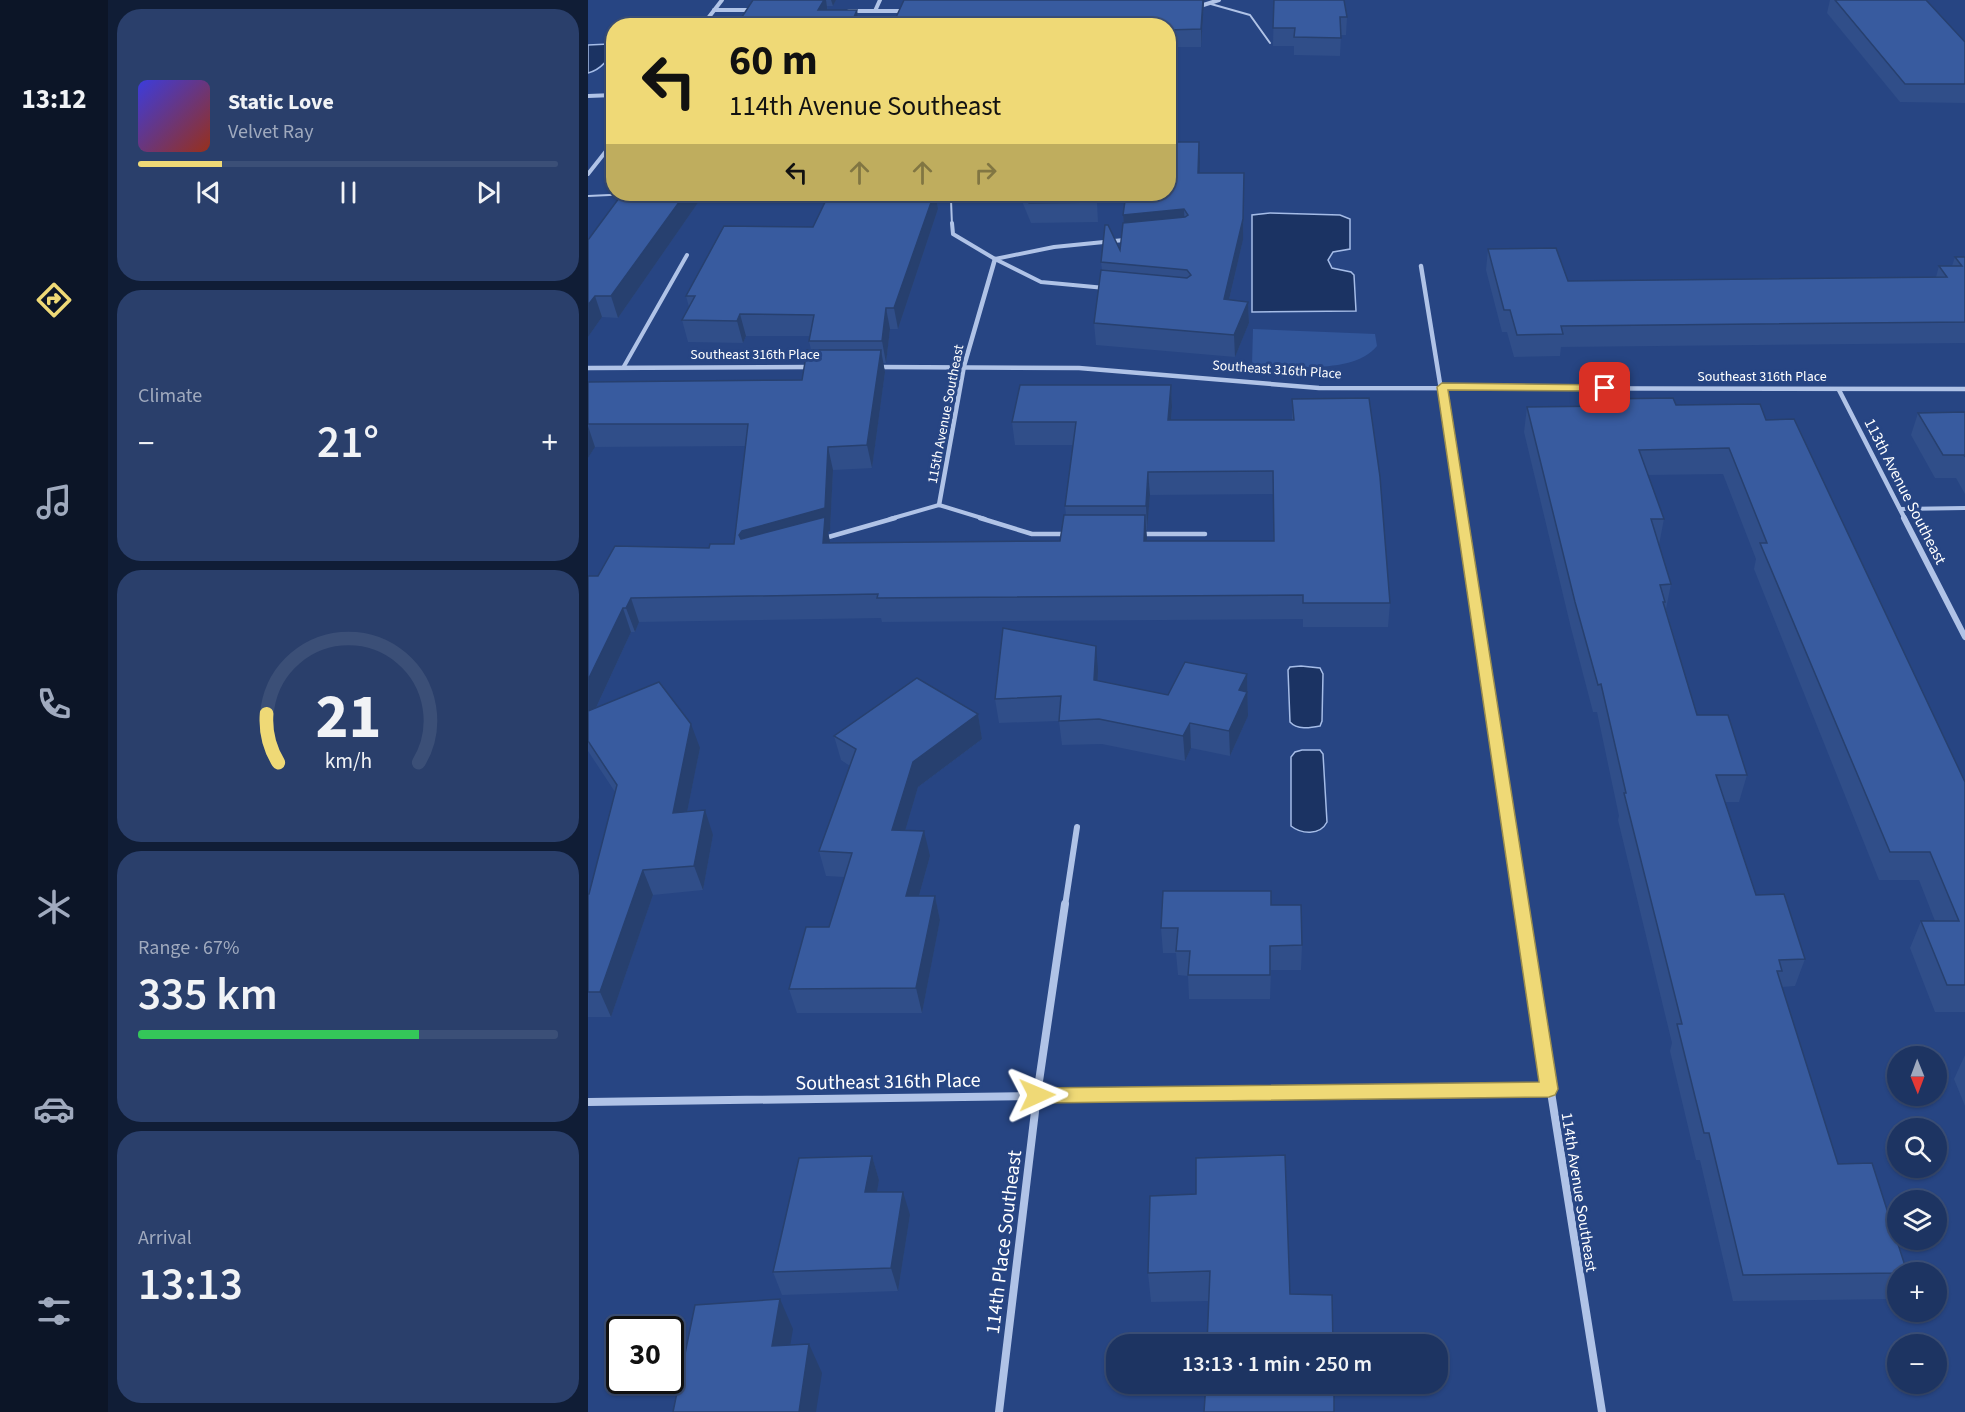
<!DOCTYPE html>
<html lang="en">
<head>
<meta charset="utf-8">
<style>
  :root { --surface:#1d3462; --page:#2a3f6b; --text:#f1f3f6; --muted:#a0aabe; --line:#3b4f77; --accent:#efd976 }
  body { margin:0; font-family:"Source Sans 3",sans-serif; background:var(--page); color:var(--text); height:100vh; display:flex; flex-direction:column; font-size:22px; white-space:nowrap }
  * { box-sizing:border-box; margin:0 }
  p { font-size:20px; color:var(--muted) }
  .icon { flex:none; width:33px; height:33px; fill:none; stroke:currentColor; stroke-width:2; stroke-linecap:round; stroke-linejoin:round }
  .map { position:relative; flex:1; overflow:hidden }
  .panel { display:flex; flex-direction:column; gap:9px; padding:9px; background:#101d36; width:480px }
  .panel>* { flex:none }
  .hud { position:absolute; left:18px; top:18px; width:570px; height:183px; border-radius:24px; box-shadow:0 2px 4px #0004,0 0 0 2px var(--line); background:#efd976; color:#111; overflow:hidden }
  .needle { width:39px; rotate:179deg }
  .buttons { position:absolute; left:1299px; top:1046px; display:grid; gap:12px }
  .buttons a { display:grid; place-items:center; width:60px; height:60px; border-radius:50%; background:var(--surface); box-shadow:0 2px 4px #0004,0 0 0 2px var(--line); font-size:30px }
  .speed { position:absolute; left:18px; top:1316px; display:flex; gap:12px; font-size:30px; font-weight:700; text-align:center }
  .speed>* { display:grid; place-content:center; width:78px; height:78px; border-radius:50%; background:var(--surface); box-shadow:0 2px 4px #0004,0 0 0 2px var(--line); line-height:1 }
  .speed .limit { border:3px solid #111; border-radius:9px; background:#fff; color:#111 }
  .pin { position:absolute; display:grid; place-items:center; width:51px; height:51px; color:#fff; margin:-26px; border-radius:12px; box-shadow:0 3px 9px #0006 }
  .me { position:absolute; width:66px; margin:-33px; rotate:89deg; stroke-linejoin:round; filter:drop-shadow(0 0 4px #0008) }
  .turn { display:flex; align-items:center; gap:21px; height:126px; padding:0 24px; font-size:27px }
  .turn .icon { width:78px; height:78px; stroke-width:2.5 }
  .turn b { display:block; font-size:42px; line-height:51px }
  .lanes { display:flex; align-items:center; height:57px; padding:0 24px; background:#0003; justify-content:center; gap:30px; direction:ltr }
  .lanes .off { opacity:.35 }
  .big { font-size:45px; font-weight:600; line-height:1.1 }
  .panel .card { flex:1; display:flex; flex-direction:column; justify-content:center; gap:9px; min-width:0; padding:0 21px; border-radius:24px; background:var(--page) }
  .panel .dial { align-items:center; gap:0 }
  .dial svg { height:156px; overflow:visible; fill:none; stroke:var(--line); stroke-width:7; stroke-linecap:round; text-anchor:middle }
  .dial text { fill:var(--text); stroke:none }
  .song { display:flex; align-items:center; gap:18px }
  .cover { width:72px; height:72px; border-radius:9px; background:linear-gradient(135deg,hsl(240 70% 55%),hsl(10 70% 35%)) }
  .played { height:6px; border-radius:3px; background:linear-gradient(90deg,var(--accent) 20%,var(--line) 20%) }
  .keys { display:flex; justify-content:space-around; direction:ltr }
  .heat { display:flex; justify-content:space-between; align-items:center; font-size:33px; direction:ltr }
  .charge { height:9px; border-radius:4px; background:linear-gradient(90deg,#34c759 67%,var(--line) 0) }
  .trip { position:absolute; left:518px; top:1334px; width:342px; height:60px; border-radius:24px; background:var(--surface); box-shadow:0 2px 4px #0004,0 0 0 2px var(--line); font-weight:600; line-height:60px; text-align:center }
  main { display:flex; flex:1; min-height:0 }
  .dock { display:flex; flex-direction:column; width:108px; justify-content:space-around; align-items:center; background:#0c1527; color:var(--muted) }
  .dock .icon { width:42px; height:42px }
  .dock .selected { color:var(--accent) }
  .dock b { font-size:27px; color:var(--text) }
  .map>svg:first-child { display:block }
  .green { fill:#32569a }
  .water { fill:#1b3363; stroke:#a5bce7; stroke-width:1.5 }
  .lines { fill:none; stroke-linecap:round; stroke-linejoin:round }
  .lane-far2 { stroke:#b0c3e7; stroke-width:2 }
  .lane-far1 { stroke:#b0c3e7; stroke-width:4 }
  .lane { stroke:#b0c3e7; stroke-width:4.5 }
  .street-far3 { stroke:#b0c3e7; stroke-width:4 }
  .street-far2 { stroke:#b0c3e7; stroke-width:4.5 }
  .street-far1 { stroke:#b0c3e7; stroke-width:6 }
  .street { stroke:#b0c3e7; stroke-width:8 }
  .wall { fill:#304e89; fill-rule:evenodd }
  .shaded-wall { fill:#27406f }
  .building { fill:#385b9f; stroke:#27406f; stroke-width:1.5 }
  .route { fill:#efd976; stroke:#9b8d4d; stroke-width:1.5 }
  .labels { text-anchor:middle; stroke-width:6; stroke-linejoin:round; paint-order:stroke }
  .far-street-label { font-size:14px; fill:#fff; stroke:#274583 }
  .street-label { font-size:16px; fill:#fff; stroke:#274583 }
  .near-street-label { font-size:20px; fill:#fff; stroke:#274583 }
</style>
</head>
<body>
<main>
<nav class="dock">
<b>13:12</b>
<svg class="icon selected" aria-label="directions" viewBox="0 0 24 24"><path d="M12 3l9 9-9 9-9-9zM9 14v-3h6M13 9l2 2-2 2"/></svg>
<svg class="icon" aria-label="music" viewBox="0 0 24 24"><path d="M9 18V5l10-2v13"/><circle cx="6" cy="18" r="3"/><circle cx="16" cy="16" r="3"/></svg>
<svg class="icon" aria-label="phone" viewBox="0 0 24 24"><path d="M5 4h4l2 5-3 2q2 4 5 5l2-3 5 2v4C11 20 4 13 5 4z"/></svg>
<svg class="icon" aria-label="climate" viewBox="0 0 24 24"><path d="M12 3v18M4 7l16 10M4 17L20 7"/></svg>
<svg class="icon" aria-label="car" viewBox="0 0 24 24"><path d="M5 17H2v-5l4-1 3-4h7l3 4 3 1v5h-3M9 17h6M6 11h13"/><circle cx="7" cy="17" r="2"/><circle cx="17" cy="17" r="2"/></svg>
<svg class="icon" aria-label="filters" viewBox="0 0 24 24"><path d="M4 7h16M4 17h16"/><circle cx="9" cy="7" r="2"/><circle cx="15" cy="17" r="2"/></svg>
</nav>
<section class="panel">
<div class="card">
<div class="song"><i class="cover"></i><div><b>Static Love</b><p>Velvet Ray</p></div></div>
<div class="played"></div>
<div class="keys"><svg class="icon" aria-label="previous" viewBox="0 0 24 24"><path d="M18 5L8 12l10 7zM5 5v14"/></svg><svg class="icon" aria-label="pause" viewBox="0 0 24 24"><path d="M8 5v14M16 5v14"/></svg><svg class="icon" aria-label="next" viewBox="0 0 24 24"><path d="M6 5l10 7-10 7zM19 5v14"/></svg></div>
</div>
<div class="card"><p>Climate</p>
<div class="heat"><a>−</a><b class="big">21°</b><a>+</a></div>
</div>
<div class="card dial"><svg viewBox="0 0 100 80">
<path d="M14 69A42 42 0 1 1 86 69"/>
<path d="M14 69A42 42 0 0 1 8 44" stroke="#efd976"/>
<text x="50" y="56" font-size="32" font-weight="700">21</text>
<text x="50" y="72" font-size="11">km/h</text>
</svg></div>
<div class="card"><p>Range · 67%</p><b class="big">335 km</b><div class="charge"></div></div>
<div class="card"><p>Arrival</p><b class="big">13:13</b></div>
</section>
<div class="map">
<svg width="1377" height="1412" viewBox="0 0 1377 1412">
  <rect width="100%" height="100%" fill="#274583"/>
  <!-- green -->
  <path class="green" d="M665,329l122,5 2,12c-24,30 -91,19 -125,19z"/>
  <!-- water -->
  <g class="water">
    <path d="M21,44l4,2c-1,12 -13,24 -25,27v-28z"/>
    <polygon points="682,213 752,215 762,219 762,249 745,252 740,260 744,268 763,272 766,275 768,311 664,312 664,215"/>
    <path d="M713,666l19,2 3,6 -1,47 -2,5c-10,2 -23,4 -30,-4l-2,-52 2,-3z"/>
    <path d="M714,750h18l3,4 4,68c-7,14 -26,12 -36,4v-69l4,-5z"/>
  </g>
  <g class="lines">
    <!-- lane-far2 -->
    <g class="lane-far2">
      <polyline points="623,4 662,15 682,43"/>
      <polyline points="0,196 43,194"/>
      <polyline points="344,200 363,200 364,225"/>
    </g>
    <!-- lane-far1 -->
    <g class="lane-far1">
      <polyline points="364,223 365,234 407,259"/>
      <polyline points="517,288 453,282 407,259 466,247 536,240"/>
      <polyline points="35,368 99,255"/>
      <polyline points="1312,509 1377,508"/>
      <polyline points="302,519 351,505 397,519"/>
    </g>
    <!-- lane -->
    <g class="lane">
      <polyline points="392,518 444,534 478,534"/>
      <polyline points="555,534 617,534"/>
      <polyline points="237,538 307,518"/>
    </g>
    <!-- street-far3 -->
    <g class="street-far3">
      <polyline points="609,7 631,0"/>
      <polyline points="126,10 164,10"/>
      <polyline points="261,11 317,11"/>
      <polyline points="287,11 292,0"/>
      <polyline points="114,26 134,0"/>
      <polyline points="0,96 26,95"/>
      <polyline points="0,174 26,141"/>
    </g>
    <!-- street-far2 -->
    <g class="street-far2">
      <polyline points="833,266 874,519"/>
      <polyline points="289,367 491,368 731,388 1377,389"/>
      <polyline points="0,368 224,367"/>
      <polyline points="1251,390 1317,519"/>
      <polyline points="351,505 376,366 407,259"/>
    </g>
    <!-- street-far1 -->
    <g class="street-far1">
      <polyline points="874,518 933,906"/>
      <polyline points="1316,518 1377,637"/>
      <polyline points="477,906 489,827"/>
    </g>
    <!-- street -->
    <g class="street">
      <polyline points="933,904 1014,1412"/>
      <polyline points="0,1102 961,1089"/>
      <polyline points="411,1412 449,1095 477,904"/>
    </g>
  </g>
  <!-- wall -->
  <g class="wall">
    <polygon points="165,0 248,0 245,6 239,6 240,10 269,10 271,26 148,26"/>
    <polygon points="686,0 759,17 758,35 753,35 752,56 706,55 706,46 685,46"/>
    <polygon points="1242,0 1338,0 1377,42 1377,103 1312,102 1239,13"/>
    <polygon points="616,1 613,47 580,47 580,26"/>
    <polygon points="611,142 611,173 656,193 655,240 641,300 660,302 661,323 647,357 508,345 506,323 514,270 513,262 532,250 536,223 535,215"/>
    <path d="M241,194h107l2,15 -40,120h-8l-4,34h-3l2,9 -13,96 -39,2 -3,61 -2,1 2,11 230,-2 6,-26 -1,-9 8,-61h-58l-3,-23 159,-37 1,22 -1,13h121v-21l98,204 -2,24h-85v-8l-421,3 -1,-4 -242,4 -4,10h-4l-35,76 104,40 -13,64 26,23 -10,55 -50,5 -42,122h-23v-123h1l26,-102 -27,-41v-175h10l111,-28 25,-4 11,-98 -150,1 -7,11v-76l214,-2 9,-30 -2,-9 1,-5h-64l-3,7 -55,-1 -6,-22 7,-13 -3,-11 127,-69zM685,494v47h-126l-1,-11h1l3,-35z"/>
    <polygon points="431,194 505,194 509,202 510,222 443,223"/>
    <polygon points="114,197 30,318 14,317 0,337 0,240"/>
    <polygon points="900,249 980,281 1348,277 1351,266 1364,266 1367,257 1377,257 1377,343 973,347 972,356 926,357 919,332 914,332 898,270"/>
    <polygon points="1017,399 1088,405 1178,420 1358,744 1377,782 1377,1012 1347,1012 1322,948 1333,921 1347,921 1331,880 1291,880 1166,569 1168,559 1135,474 1060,475 1076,519 1071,545 1083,584 1078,609 1109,715 1159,775 1151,802 1137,802 1168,895 1217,959 1207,986 1194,987 1250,1164 1310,1272 1310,1292 1306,1299 1145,1301 1112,1160 1108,1160 1082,1051 1084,1043 1030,820 1031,816 1009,712 1005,712 983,628 936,432 939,407 1016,406"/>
    <polygon points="1377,412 1377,494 1368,478 1347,478 1323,435 1330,413"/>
    <polygon points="510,670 510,681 580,695 659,674 660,716 642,756 603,748 597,761 514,744 474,745 471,721 411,723 407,699"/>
    <polygon points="390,714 394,739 330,787 317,831 342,856 331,896 347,896 352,920 334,1013 209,1013 201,989 241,927 256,877 238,876 231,851 262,766 253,760 246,736"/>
    <polygon points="683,905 714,945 713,970 683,970 682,999 601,999 600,976 590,975 588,953 575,953 573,928"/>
    <polygon points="1377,1055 1377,1106 1366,1079"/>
    <polygon points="284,1156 291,1180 289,1192 322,1215 310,1291 194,1295 185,1272"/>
    <polygon points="562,1196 702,1294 621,1301 563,1302 560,1273"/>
  </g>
  <!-- shaded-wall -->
  <g class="shaded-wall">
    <polygon points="236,0 238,0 240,14 230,10"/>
    <polygon points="243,0 248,0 245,6"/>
    <polygon points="558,0 617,0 616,1 613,47 613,29"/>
    <polygon points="269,10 271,26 262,26"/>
    <polygon points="611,142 612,162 611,193 610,173"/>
    <polygon points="656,173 655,240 636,321 636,299"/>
    <polygon points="97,194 113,194 114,197 30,318 23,296"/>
    <polygon points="346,194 348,194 350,209 310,329 306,308"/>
    <polygon points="596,209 597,230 537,236 535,215"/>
    <polygon points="7,296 14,317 0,337 0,305"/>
    <polygon points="660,302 661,323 647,357 646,335"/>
    <polygon points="298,308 302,329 298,363 294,341"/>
    <polygon points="152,314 158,336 155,343 149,321"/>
    <polygon points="293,350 297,372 284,468 279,445"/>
    <polygon points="583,385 584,407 581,443 580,420"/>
    <polygon points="0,426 7,447 0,458"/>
    <polygon points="240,447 245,470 242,531 240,532 242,541 241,567 158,558 151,535"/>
    <polygon points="560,472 562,495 559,530 558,506"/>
    <polygon points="557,515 559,538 557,565 556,541"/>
    <polygon points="43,598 51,622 47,632 38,608"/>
    <polygon points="35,608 43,632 0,725 0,680"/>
    <polygon points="508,646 510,670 509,705 506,680"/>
    <polygon points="659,674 660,716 642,756 641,731 651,690"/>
    <polygon points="390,714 394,739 330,787 310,855 304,830 325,762"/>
    <polygon points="602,723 603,748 597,761 595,736"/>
    <polygon points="103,724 112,748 94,837 85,813"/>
    <polygon points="117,810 125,835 115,890 106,866"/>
    <polygon points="336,831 342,856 324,921 318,896"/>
    <polygon points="55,870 65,895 23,1017 12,992"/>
    <polygon points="347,896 352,920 334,1013 328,988"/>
    <polygon points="284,1156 291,1180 285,1216 277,1192"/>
    <polygon points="315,1192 322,1215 310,1291 303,1268"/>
    <polygon points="192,1299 205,1329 197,1376 184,1346"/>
    <polygon points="221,1344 234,1373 228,1412 211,1412"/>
  </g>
  <!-- building -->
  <g class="building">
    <polygon points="165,0 236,0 230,10 269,10 262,26 148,26"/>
    <polygon points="316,0 615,0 613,29 580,30 580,26 304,26"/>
    <polygon points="686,0 756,0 759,17 752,17 753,38 706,37 707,28 685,28"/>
    <polygon points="1247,0 1338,0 1377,42 1377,84 1317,84"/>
    <polygon points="580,142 611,142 610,173 656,173 655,219 636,299 660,302 646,335 506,323 513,270 599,278 603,275 599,270 513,262 517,225 520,225 532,250 535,223 597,217 600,215 596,209 535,215 538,194 580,194"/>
    <polygon points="34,194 97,194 23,296 7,296 0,305 0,240"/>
    <polygon points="241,194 346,194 306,308 298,308 294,341 221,341 226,315 152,314 149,321 94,320 107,296 98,296 136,226 225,227"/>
    <polygon points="437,194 505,194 509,202 441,203"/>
    <polygon points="968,248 980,281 1359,277 1351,266 1374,266 1367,257 1377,257 1377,322 973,326 975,334 929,335 922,310 916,310 900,249"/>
    <polygon points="219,350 293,350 279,445 240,447 237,508 154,531 151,535 153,539 237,517 235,543 472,541 476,515 557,515 556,541 686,541 685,471 560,472 558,506 477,506 488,422 424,422 432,385 583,385 580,420 706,420 704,399 781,398 792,477 802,603 715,603 715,595 289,598 290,594 43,598 38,608 35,608 0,680 0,576 10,576 27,546 121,548 122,544 146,544 160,424 0,424 0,382 214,380"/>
    <polygon points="1085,398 1088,405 1172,404 1178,420 1206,419 1377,782 1377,985 1359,985 1333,921 1371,921 1342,852 1302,852 1172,543 1179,543 1141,448 1051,450 1076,519 1063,519 1083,584 1072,585 1077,602 1075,602 1109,715 1140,715 1159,775 1128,775 1168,895 1196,894 1217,959 1191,960 1194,971 1189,971 1250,1164 1284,1163 1319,1272 1310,1272 1310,1273 1155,1275 1121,1133 1116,1133 1089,1024 1094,1024 1036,793 1038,793 1013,684 1010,685 987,602 939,407 1019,406 1017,399"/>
    <polygon points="1377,412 1377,457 1376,455 1355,455 1330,413"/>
    <polygon points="415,628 508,646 506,680 580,695 597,662 659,674 651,690 659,692 641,731 602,723 595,736 511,719 471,721 473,696 407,699"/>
    <polygon points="329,678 390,714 325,762 304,830 336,831 318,896 347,896 328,988 201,989 218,927 241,927 264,853 231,851 268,749 246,736"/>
    <polygon points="71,682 103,724 85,813 117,810 106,866 55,870 12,992 0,992 0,894 1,894 29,785 0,741 0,711"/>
    <polygon points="575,891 683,891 683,905 713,905 714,945 682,946 682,975 600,975 602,951 588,951 590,928 573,928"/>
    <polygon points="697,1155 702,1294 744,1295 745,1344 619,1344 622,1271 560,1273 562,1196 608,1194 608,1158"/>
    <polygon points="284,1156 277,1192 315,1192 303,1268 185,1272 211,1158"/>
    <polygon points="192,1299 184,1346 221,1344 211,1412 85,1412 107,1305"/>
    <polygon points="618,1383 746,1383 746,1412 616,1412"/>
  </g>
  <!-- route -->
  <polygon class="route" points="854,383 1017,385 1023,388 1017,391 860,390 970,1089 967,1095 961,1097 449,1103 443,1101 440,1095 443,1090 449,1088 951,1082 849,387"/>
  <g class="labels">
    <!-- far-street labels -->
    <g class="far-street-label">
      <text x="167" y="359">Southeast 316th Place</text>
      <text transform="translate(689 369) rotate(4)" y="5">Southeast 316th Place</text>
      <text x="1174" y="381">Southeast 316th Place</text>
      <text transform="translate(357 414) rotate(-79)" y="5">115th Avenue Southeast</text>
    </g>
    <!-- street labels -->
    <g class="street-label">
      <text transform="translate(1318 491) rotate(63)" y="6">113th Avenue Southeast</text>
      <text transform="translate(992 1192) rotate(81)" y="6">114th Avenue Southeast</text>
    </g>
    <!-- near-street labels -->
    <g class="near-street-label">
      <text transform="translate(300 1081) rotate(-1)" y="7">Southeast 316th Place</text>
      <text transform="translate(415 1242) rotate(-83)" y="7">114th Place Southeast</text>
    </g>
  </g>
</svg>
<div class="buttons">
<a><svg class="needle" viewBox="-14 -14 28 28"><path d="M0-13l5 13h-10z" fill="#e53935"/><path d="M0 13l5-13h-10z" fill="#a0aabe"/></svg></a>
<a><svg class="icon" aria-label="search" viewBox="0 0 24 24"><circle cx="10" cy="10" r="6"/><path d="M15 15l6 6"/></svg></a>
<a><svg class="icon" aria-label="layers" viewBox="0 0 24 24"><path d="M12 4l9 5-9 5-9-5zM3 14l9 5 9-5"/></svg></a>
<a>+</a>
<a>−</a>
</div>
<div class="speed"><div class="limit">30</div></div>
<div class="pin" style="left:1017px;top:388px;background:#d93025"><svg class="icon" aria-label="arrive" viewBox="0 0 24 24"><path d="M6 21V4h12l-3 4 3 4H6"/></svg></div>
<svg class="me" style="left:449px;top:1095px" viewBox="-20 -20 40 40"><path d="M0-17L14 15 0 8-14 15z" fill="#efd976" stroke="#fff" stroke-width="4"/></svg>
<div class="trip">13:13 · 1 min · 250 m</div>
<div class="hud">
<div class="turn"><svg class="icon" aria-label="left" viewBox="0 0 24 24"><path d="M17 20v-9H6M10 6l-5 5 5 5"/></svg><div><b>60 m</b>114th Avenue Southeast</div></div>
<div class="lanes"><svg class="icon" aria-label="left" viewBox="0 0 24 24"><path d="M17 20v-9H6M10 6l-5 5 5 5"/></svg><svg class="icon off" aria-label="ahead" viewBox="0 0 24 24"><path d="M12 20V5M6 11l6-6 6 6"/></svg><svg class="icon off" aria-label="ahead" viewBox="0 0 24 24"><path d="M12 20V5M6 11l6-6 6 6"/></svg><svg class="icon off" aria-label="right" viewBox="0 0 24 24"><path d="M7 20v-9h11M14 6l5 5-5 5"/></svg></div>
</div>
</div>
</main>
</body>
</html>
